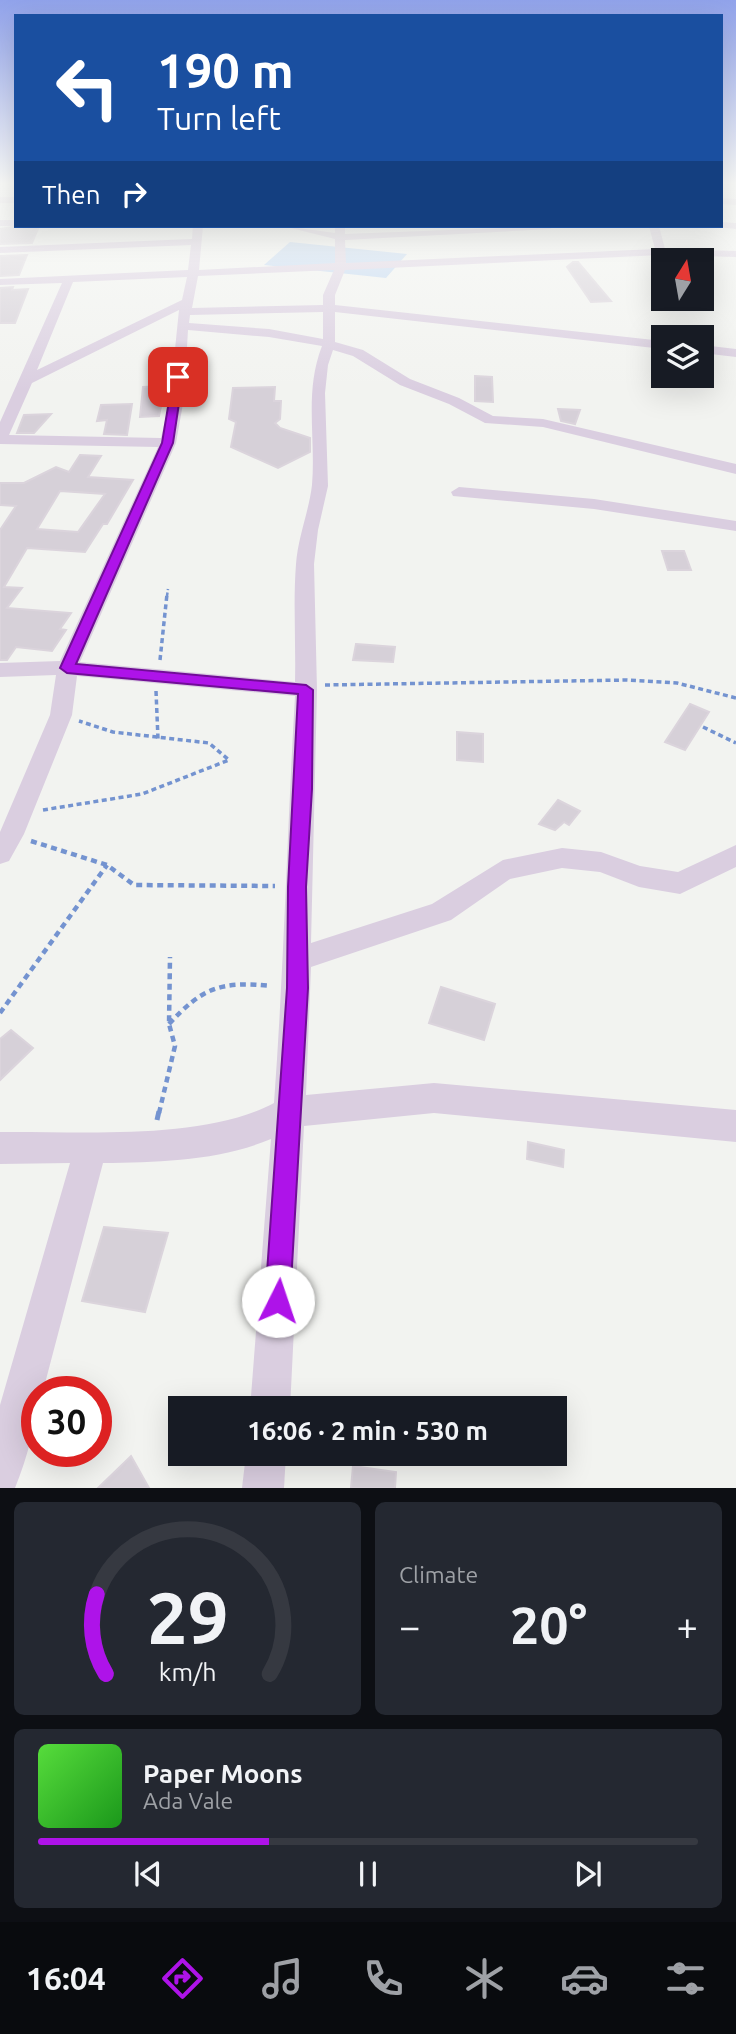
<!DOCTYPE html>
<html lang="en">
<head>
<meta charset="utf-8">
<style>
  :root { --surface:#171b24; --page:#242831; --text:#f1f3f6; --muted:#9ea1a6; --line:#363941; --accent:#ae13e9 }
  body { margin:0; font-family:Ubuntu,sans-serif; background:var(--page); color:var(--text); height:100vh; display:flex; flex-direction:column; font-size:26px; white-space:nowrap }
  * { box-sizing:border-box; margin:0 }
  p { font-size:23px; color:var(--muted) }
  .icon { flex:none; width:38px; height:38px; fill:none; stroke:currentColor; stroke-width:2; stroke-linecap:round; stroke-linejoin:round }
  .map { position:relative; height:1488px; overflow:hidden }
  .details { display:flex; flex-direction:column; gap:14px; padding:14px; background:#0d0f14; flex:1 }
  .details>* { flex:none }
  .hud { position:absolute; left:14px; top:14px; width:709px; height:214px; border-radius:0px; box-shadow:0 7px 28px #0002; background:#1a4fa0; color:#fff; overflow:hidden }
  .needle { width:46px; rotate:11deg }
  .controls { position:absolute; left:651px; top:248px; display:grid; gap:14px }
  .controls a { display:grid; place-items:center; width:63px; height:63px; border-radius:0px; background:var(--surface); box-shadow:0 7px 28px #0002; font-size:35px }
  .speed { position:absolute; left:21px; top:1376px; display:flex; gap:14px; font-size:35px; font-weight:700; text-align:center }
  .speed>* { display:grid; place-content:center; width:91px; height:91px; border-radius:50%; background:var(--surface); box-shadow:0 7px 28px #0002; line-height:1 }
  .speed .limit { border:10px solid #d22; background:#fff; color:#111 }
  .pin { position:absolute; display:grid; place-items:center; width:60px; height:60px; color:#fff; margin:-30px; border-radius:14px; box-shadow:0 4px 10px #0006 }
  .me { position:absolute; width:77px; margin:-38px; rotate:4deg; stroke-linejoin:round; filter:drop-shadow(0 0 5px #0008) }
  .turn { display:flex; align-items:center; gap:24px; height:147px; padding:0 28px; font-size:32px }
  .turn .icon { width:91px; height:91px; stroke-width:2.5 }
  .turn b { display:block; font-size:49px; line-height:60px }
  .then { display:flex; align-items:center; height:66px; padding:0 28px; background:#0003; gap:14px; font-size:26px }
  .big { font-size:52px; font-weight:600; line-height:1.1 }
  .details .tile { flex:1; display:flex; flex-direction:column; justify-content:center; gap:10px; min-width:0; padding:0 24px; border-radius:10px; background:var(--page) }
  .details .dial { align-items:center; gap:0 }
  .dial svg { height:182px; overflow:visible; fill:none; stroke:var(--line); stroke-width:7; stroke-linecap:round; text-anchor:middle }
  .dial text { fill:var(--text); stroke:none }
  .song { display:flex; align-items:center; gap:21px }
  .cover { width:84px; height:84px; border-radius:10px; background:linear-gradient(135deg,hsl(110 70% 55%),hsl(120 70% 35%)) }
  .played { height:7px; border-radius:4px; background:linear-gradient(90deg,var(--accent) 35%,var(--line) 35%) }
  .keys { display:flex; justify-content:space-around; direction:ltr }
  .heat { display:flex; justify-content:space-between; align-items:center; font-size:38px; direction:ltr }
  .details .tiles { flex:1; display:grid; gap:14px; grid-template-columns:1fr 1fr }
  .tile:last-child { grid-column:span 2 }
  .trip { position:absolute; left:168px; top:1396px; width:399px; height:70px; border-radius:0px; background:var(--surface); box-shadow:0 7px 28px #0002; font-weight:600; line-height:70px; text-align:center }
  .tab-bar { display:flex; height:112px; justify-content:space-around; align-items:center; background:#090b0e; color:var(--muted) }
  .tab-bar .icon { width:49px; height:49px }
  .tab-bar .current { color:var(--accent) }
  .tab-bar b { font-size:32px; color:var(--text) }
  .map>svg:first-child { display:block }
  .green { fill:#bed5f1 }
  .building { fill:#d6d0d8; stroke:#dbd4dc; stroke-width:2; fill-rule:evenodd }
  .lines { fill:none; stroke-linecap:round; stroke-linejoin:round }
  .path-far3 { stroke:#7493d0; stroke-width:2.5; stroke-dasharray:3.5 2.5; stroke-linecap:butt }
  .path-far2 { stroke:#7493d0; stroke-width:3.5; stroke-dasharray:5 3.5; stroke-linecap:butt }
  .path-far1 { stroke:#7493d0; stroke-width:4.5; stroke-dasharray:6 4.5; stroke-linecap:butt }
  .path { stroke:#7493d0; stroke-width:5; stroke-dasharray:9 5; stroke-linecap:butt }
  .minor { fill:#dacee0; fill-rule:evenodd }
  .route { fill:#ae13e9; stroke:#710c97; stroke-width:2 }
</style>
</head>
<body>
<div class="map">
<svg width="736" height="1488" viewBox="0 0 736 1488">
  <rect width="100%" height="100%" fill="#f2f3f0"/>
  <!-- green -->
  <polygon class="green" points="290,242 407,254 386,278 264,265"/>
  <!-- building -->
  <g class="building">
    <polygon points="19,226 39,226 32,243 0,244 0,229"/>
    <polygon points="27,255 19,275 0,276 0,256"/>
    <polygon points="573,262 578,262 611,301 591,302 567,267"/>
    <polygon points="13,287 12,290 28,289 15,323 0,323 0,288"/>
    <polygon points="475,376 492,377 493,402 475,401"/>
    <polygon points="165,386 159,416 140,417 143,387"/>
    <polygon points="275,387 274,401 281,401 280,419 275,423 280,428 310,438 310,452 278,468 231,447 236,422 229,419 233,388"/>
    <polygon points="132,404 127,435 104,434 107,420 97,421 101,405"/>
    <polygon points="558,409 580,410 575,424 561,421"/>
    <polygon points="51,414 34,433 17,433 24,415"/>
    <path d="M80,455l21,1 -13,21 45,3 -26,44h-4l-18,28 -58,-4 -23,39 18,1 -15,20 64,5 -11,16 6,1 -14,21 -36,-4 -9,13h-7v-130l16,-24 -16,-1v-22h24l32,-16 13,5zM60,491l45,3 -27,38 -41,-3z"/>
    <polygon points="662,551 684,551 691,570 668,570"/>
    <polygon points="356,644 395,647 393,662 353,660"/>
    <polygon points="690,704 709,712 685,750 665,742"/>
    <polygon points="457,732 483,734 483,762 457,760"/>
    <polygon points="558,800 580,811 569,825 564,822 555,830 539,824"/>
    <polygon points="441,987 495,1004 484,1040 429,1023"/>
    <polygon points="11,1030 33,1048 0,1080 0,1039"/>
    <polygon points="528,1142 564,1150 563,1167 527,1159"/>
    <polygon points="104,1227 168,1233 145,1312 82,1301"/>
    <polygon points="131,1456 149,1488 98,1488"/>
    <polygon points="353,1466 396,1472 395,1488 351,1488"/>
  </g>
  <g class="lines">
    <!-- path-far3 -->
    <polyline class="path-far3" points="167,596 168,589"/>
    <!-- path-far2 -->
    <g class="path-far2">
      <polyline points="160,660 167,594"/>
      <polyline points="325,685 627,680 677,683 736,698"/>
      <polyline points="156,691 158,739"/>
      <polyline points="703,727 736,743"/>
      <polyline points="43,810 142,794 229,760 209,743 113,732 79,721"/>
    </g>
    <!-- path-far1 -->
    <g class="path-far1">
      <polyline points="31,841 107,865 134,885 275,886"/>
      <polyline points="0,1013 107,865"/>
      <path d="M169,1024c34,-37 52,-43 102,-38"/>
      <polyline points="159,1113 175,1046 169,1024 170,957"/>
    </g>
    <!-- path -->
    <polyline class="path" points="157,1120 159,1111"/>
    <!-- minor -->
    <g class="minor">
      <polygon points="721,182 736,182 736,185 721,186"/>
      <rect x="0" y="197" width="16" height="6"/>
      <polygon points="721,198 736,199 736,205 721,204"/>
      <polygon points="0,220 16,220 17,226 0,226"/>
      <polygon points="721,222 736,223 736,229 717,227"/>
      <path d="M193,226h10l-4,44 136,-7v-24l-52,-13 52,7v-7h10v8l210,-8 -5,3 -205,11 1,23 309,-14 -6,-23h10l6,23 71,2v6l-75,-2 -316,15 -10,25v10l328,36v8l-328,-37v30l28,8 47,29 49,19 34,18 50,3 193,45v10l-193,-47 -58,-4 -36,-19 -49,-19 -47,-29 -20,-6 -5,15 -3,28 3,93 -10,44 -4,34 3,126 -6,253 121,-39 71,-44 59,-12 39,4 39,14 38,6 58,-27v22l-56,27 -41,-7 -39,-15 -38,-4 -52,11 -59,41 -140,47 -5,128 128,-12 302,27v32l-302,-29 -130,13 -14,283h-40l21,-270c-53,22 -111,23 -168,24l-60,228h-6c0,33 -10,67 -22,97h-15v-83l70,-242 -70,1v-32c80,-1 203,9 274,-29 10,-135 13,-271 21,-407l-218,-20 -5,39 -48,119 -15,27 -9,3v-32l50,-117 6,-40 -56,2v-14l60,-2 98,-214 -158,-3v-22l62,-139 -62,2v-6l188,-9 3,-25 -191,8v-6l192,-8zM334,270l-11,25v10l-131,3 6,-32zM187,277l-5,23 -145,70 36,-88zM179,310l-9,88 -9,40 -152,-3 23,-52zM323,312v27l-54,-10 -80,-6 1,-8zM188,330l81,7 53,9c-18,46 -6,92 -10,139 -3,26 -14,52 -16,79 -3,39 0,79 -1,118l-215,-20 96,-219 8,-45z"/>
      <polygon points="702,345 736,349 736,357 702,353"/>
      <polygon points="459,487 594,499 736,521 736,531 594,509 453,496 451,492"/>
      <polygon points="246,1454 286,1454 284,1488 242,1488"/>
    </g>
  </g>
  <!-- sky -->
  <linearGradient id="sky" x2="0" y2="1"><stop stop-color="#91a3eb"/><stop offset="0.47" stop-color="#f9faf8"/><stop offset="1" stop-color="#f9faf8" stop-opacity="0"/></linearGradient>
  <rect width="736" height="390" fill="url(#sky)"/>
  <!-- route -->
  <polygon class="route" points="178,374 183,377 173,443 76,664 306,685 313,690 312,789 306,887 308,988 290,1301 287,1310 278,1314 269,1310 265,1301 287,988 288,887 298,694 67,673 60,668 162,443 173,377"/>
</svg>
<div class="controls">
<a><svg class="needle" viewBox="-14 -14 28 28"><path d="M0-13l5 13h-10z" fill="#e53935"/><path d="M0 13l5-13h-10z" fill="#9ea1a6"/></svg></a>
<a><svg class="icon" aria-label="layers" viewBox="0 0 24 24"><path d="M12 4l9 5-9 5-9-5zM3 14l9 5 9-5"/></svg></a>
</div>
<div class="speed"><div class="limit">30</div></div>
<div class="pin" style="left:178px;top:377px;background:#d93025"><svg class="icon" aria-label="arrive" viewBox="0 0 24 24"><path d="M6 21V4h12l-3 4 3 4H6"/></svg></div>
<svg class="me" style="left:278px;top:1301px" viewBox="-20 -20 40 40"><circle r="19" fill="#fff"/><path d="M0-13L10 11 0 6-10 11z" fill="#ae13e9"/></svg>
<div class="trip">16:06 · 2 min · 530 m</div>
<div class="hud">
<div class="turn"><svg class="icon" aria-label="left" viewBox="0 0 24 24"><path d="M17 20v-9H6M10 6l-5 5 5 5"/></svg><div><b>190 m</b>Turn left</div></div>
<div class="then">Then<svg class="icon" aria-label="right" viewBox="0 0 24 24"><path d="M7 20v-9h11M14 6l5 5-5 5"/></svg></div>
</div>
</div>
<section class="details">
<div class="tiles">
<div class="tile dial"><svg viewBox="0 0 100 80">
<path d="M14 69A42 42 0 1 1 86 69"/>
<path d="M14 69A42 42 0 0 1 10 34" stroke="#ae13e9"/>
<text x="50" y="56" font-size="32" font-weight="700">29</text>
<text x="50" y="72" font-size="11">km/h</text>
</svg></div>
<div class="tile"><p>Climate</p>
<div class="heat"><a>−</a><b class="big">20°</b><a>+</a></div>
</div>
<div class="tile">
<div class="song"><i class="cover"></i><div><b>Paper Moons</b><p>Ada Vale</p></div></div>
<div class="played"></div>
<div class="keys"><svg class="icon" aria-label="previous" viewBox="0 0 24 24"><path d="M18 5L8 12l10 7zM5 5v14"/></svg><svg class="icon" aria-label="pause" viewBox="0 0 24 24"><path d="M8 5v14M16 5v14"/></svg><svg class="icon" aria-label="next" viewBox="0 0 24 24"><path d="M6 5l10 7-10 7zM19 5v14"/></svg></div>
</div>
</div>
</section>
<nav class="tab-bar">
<b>16:04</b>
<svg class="icon current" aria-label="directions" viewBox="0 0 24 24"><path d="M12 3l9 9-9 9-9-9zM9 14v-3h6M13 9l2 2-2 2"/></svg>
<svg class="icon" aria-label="music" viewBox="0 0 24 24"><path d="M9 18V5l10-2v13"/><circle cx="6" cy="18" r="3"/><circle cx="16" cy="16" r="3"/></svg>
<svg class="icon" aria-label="phone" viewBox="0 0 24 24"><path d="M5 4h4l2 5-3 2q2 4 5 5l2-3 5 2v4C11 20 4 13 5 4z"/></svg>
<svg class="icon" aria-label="climate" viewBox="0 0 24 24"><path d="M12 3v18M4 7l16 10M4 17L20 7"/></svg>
<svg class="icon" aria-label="car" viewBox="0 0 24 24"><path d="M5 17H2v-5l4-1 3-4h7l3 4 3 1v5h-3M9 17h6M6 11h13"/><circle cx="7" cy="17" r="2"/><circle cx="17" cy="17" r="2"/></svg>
<svg class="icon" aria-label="filters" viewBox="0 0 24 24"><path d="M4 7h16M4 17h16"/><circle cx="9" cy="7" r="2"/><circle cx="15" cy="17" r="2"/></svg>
</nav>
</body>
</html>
